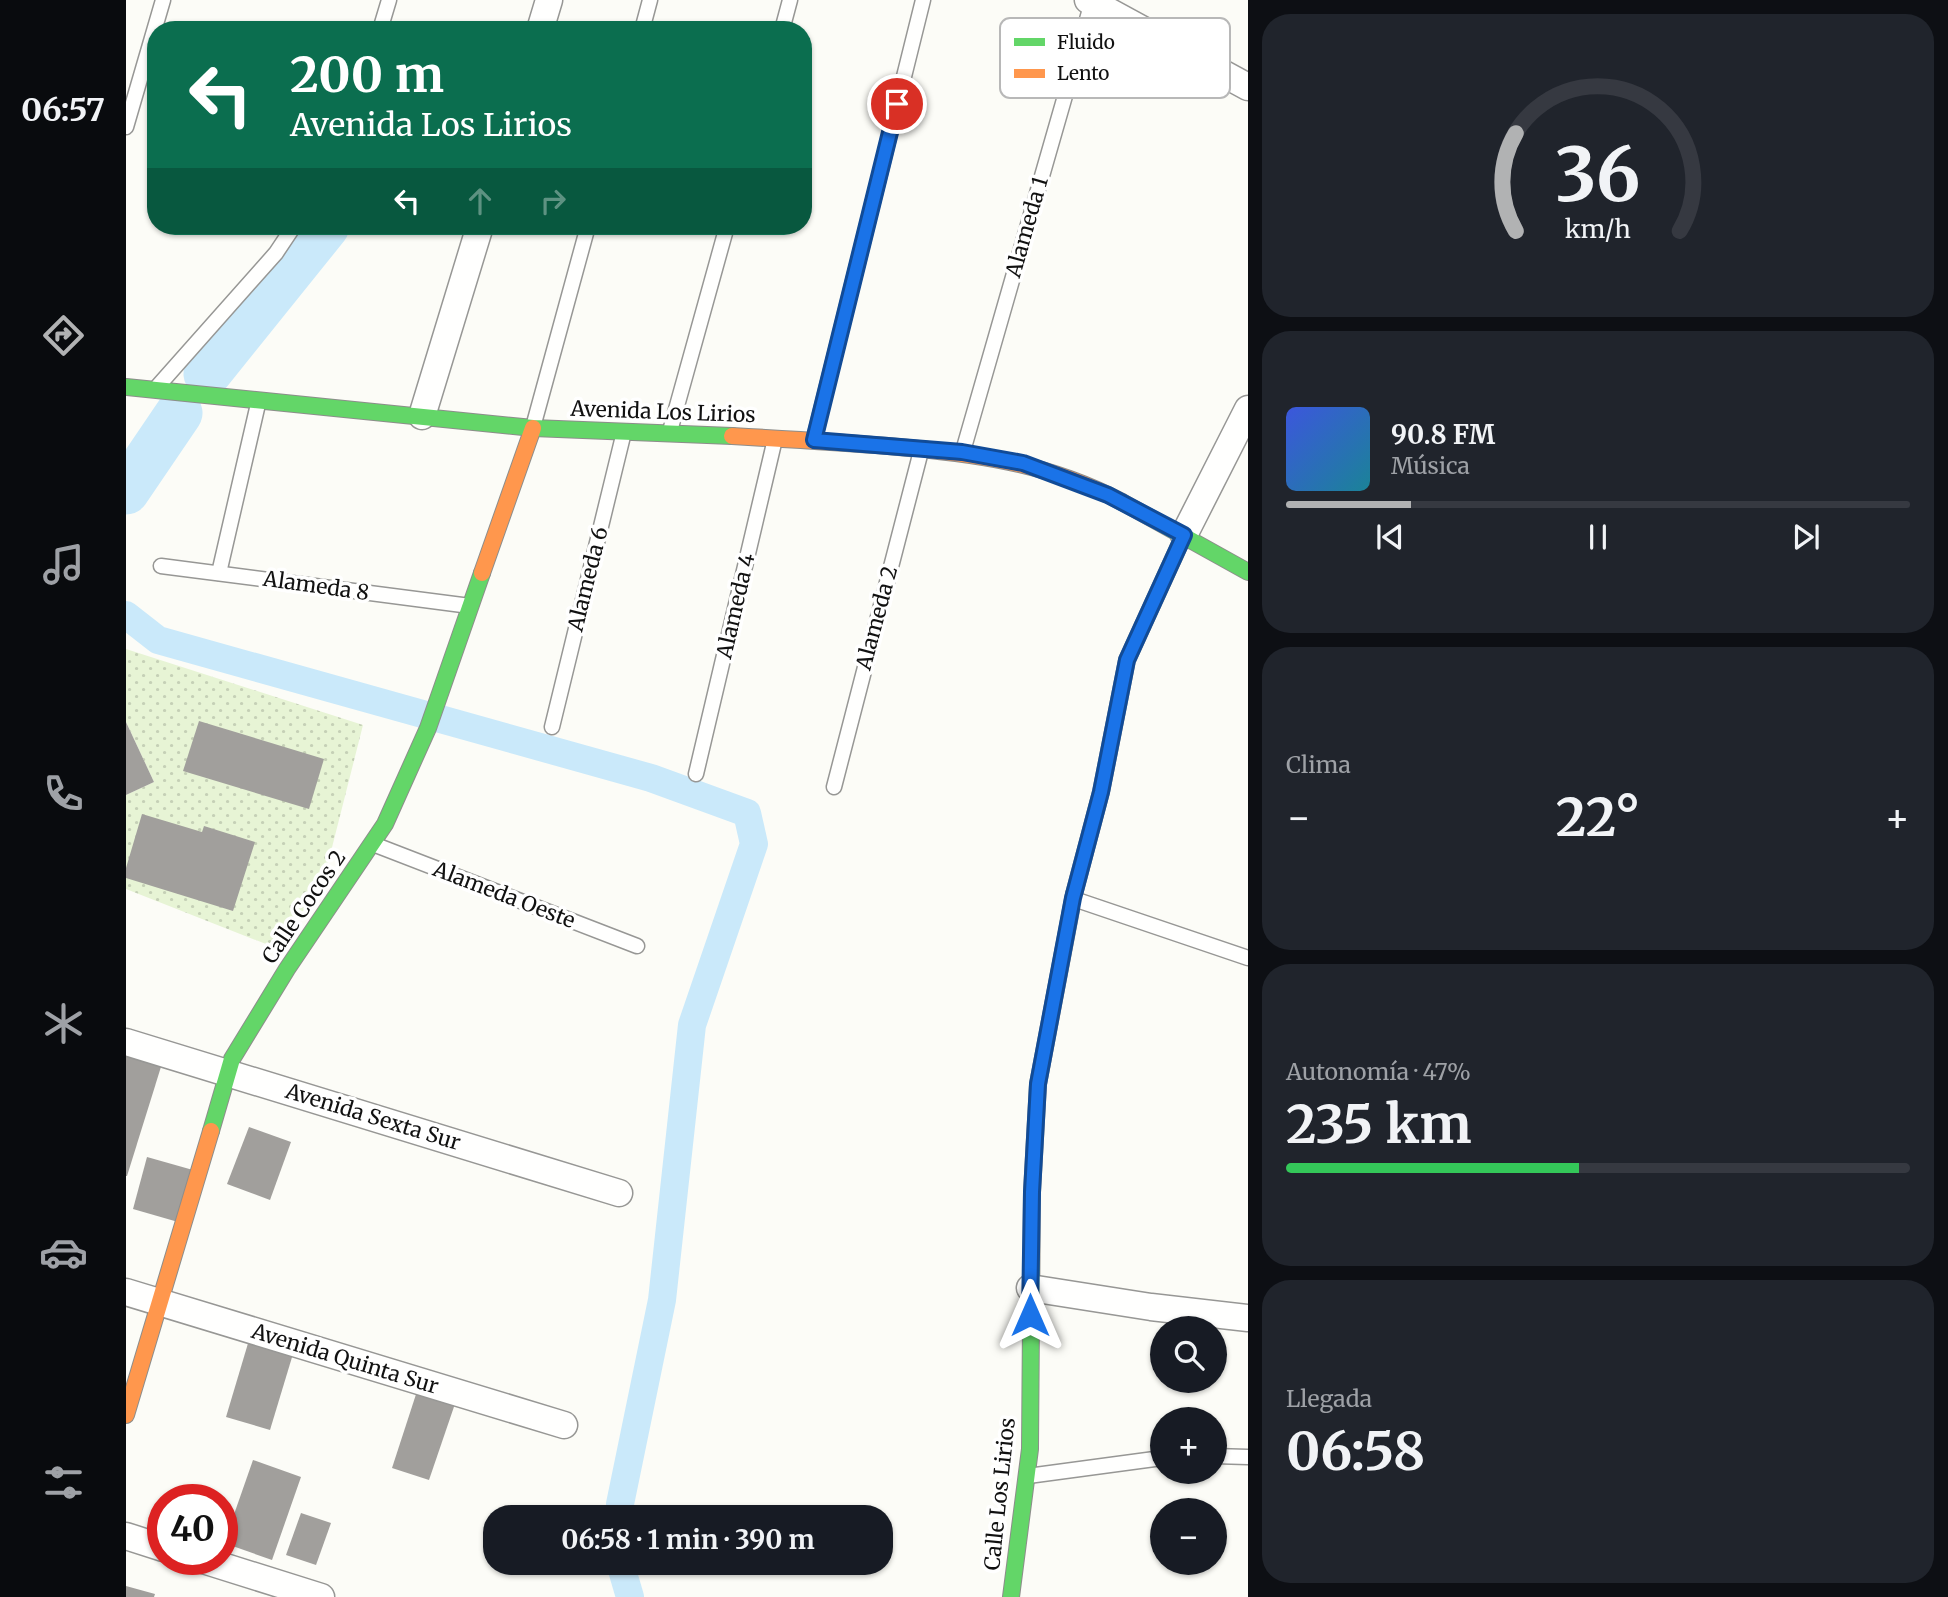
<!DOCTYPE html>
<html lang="es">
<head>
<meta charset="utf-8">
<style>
  :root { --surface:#171b24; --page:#20242c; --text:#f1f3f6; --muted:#9ea1a6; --line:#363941; --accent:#b1b2b3 }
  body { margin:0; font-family:Merriweather,serif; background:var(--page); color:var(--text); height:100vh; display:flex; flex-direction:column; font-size:26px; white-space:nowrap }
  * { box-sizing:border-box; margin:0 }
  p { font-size:23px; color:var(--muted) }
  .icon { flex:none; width:38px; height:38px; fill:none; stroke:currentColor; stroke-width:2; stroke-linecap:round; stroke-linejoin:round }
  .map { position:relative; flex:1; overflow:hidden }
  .panel { display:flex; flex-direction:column; gap:14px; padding:14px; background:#0d0f14; width:700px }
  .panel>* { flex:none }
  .banner { position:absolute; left:21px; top:21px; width:665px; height:214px; border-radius:28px; box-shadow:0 2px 5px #0004; background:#0b6e4f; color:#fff; overflow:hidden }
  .controls { position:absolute; left:1024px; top:1316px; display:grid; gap:14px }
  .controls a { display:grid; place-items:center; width:77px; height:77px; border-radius:50%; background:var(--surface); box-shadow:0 2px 5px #0004; font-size:35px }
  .speed { position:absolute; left:21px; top:1484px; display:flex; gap:14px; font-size:35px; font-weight:700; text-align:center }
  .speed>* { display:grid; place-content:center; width:91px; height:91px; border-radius:50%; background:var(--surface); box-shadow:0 2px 5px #0004; line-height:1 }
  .speed .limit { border:10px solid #d22; background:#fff; color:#111 }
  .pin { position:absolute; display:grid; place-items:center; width:60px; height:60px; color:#fff; margin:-30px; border:4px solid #fff; border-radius:50%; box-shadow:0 2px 7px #0007 }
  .me { position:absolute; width:77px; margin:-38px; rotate:0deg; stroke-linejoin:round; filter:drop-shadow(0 0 5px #0008) }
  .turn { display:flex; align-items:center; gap:24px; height:147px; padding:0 28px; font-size:32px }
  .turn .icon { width:91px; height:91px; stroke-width:2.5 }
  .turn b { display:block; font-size:49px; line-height:60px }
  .lanes { display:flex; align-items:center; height:66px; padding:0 28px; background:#0003; justify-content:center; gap:35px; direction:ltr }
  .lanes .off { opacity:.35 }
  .big { font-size:52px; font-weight:700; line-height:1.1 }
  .panel .card { flex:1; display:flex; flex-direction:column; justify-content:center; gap:10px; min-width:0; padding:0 24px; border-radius:28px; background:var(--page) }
  .panel .dial { align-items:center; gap:0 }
  .dial svg { height:182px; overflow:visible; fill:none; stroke:var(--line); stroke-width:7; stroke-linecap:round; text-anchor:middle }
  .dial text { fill:var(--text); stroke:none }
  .song { display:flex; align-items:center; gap:21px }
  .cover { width:84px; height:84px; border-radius:10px; background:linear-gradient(135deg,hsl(230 70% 55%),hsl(190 70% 35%)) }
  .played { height:7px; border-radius:4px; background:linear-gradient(90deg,var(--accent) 20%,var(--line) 20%) }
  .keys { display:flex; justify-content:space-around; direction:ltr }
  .heat { display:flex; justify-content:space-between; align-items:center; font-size:38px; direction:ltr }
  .charge { height:10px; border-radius:5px; background:linear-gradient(90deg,#34c759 47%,var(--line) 0) }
  .trip { position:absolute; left:357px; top:1505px; width:410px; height:70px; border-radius:28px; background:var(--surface); box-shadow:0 2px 5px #0004; font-weight:700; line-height:70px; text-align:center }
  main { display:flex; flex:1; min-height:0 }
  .tabs { display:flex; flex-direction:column; width:126px; justify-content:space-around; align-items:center; background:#090b0e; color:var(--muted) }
  .tabs .icon { width:49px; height:49px }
  .tabs .current { color:var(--accent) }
  .tabs b { font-size:32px; color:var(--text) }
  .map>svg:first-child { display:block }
  .park { fill:url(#park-dots) }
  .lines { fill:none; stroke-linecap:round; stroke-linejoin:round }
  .canal { stroke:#cae9fa; stroke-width:28 }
  .river { stroke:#cae9fa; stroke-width:47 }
  .building { fill:#a19f9c }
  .lane-casing { stroke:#979795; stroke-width:17 }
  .street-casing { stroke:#979795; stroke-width:29 }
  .fast-casing { stroke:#8d8d8b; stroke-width:18 }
  .slow-casing { stroke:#8d8d8b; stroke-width:18 }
  .lane { stroke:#fffffe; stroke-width:14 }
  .street { stroke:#fffffe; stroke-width:26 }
  .fast { stroke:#63d668; stroke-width:16 }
  .slow { stroke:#ff974d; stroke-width:16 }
  .route-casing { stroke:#114b97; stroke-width:18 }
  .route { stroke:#1a73e8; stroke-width:12 }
  .labels { text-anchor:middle; stroke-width:7; stroke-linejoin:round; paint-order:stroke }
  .street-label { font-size:21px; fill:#111; stroke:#fff }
  .key { fill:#fff; stroke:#b8b8b8; stroke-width:2 }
  .key-label { font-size:19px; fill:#111 }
</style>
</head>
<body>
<main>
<nav class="tabs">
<b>06:57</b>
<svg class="icon current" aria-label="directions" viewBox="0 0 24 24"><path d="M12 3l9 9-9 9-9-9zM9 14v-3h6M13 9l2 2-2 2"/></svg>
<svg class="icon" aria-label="music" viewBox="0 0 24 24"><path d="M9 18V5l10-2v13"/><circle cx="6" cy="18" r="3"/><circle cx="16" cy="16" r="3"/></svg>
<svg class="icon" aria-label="phone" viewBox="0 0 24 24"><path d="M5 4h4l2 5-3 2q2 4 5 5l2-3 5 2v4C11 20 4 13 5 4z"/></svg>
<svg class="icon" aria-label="climate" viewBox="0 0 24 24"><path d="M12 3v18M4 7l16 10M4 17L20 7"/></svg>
<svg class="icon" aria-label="car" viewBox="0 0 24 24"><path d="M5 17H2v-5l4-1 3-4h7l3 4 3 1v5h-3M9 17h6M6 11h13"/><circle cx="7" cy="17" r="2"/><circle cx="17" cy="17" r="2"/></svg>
<svg class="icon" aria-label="filters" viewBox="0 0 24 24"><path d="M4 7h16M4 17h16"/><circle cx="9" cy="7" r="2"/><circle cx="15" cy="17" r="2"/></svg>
</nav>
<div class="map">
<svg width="1122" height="1597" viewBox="0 0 1122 1597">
  <defs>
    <pattern id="park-dots" width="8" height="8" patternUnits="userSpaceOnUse" patternTransform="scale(1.75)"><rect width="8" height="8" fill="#e7f4d5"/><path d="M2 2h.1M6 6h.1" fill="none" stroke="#c5d0b6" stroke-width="1.8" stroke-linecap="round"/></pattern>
  </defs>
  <rect width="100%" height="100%" fill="#fcfcf7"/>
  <!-- park -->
  <polygon class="park" points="0,649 237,725 197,883 150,948 0,889 0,795 28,782 0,722"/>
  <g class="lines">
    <!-- canal -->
    <g class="canal">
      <polyline points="0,615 32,640 525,778 621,813 628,844 566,1025 536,1300 494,1504 494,1517"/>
      <polyline points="494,1563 504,1597"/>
    </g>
    <!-- river -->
    <g class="river">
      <polyline points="81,374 200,226"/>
      <polyline points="0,491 53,413"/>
    </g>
  </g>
  <!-- building -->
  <g class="building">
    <polygon points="73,721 198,759 183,809 57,771"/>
    <polygon points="0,722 28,782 0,795"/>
    <polygon points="16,814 76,832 78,826 129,842 107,911 0,878 0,868"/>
    <polygon points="0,1042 39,1054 1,1176 0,1176"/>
    <polygon points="123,1127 165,1142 144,1200 101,1184"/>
    <polygon points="21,1157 74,1172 59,1224 7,1209"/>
    <polygon points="126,1330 170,1344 144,1430 100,1417"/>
    <polygon points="294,1382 332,1395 303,1480 266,1468"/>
    <polygon points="127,1460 175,1477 146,1560 98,1543"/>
    <polygon points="175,1513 205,1523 190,1565 160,1555"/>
    <polygon points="0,1586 29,1594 28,1597 0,1597"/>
  </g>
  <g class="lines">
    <defs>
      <g id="lane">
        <polyline points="254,30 263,0"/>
        <polyline points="516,30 524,0"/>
        <polyline points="656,30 664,0"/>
        <polyline points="0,127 37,0"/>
        <polyline points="32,386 150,253 168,226"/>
        <polyline points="407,427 462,226"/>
        <polyline points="544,431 601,226"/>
        <polyline points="688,439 797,0"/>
        <polyline points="837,451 966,2"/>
        <polyline points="35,566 344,606"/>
        <polyline points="93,573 132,404"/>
        <polyline points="426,727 498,432"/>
        <polyline points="570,774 649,439"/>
        <polyline points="708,787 795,451"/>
        <polyline points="247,844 511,946"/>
        <polyline points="948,899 1122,958"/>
        <polyline points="1088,1456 1122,1457"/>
        <polyline points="902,1476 1036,1458"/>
      </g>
      <g id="street">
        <polyline points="962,0 1122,87"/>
        <polyline points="414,30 423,0"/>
        <polyline points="296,416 354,226"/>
        <polyline points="1058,535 1122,409"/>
        <polyline points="0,1042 493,1193"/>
        <polyline points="904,1288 1025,1307 1122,1318"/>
        <polyline points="0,1292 438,1425"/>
        <polyline points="0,1536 37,1548"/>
        <polyline points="74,1559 195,1597"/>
      </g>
      <g id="fast">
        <polyline points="0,387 407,428 606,436"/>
        <polyline points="996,502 1122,572"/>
        <polyline points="85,1131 106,1059 161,969 259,824 302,728 356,573"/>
        <polyline points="885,1597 904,1449 906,1192 912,1084 948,894"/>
      </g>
      <g id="slow">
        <path d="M606,436c52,3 104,6 156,10 83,7 159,16 234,56"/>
        <polyline points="356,573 407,428"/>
        <polyline points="948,894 975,792 1001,660 1058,535"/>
        <polyline points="0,1415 85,1131"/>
      </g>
    </defs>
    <!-- lane casing -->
    <use href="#lane" class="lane-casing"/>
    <!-- street casing -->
    <use href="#street" class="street-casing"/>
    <!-- fast casing -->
    <use href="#fast" class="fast-casing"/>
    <!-- slow casing -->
    <use href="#slow" class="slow-casing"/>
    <!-- lane -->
    <use href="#lane" class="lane"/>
    <!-- street -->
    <use href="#street" class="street"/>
    <!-- fast -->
    <use href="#fast" class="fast"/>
    <!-- slow -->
    <use href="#slow" class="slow"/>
  </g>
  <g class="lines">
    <defs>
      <polyline id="route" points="771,104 688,440 836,452 897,463 982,495 1058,535 1001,660 975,792 947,898 912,1084 906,1192 904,1315"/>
    </defs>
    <!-- route casing -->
    <use href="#route" class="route-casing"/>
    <!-- route -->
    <use href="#route" class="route"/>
  </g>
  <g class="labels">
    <!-- street labels -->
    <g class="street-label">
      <text transform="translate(901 227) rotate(-74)" y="7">Alameda 1</text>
      <text transform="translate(537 412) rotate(2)" y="7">Avenida Los Lirios</text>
      <text transform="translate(462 579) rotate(-76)" y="7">Alameda 6</text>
      <text transform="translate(190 586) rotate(8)" y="7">Alameda 8</text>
      <text transform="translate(610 606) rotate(-77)" y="7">Alameda 4</text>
      <text transform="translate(751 618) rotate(-75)" y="7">Alameda 2</text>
      <text transform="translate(378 895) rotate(21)" y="7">Alameda Oeste</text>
      <text transform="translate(178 907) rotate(-56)" y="7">Calle Cocos 2</text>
      <text transform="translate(247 1117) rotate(17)" y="7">Avenida Sexta Sur</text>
      <text transform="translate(219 1359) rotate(17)" y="7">Avenida Quinta Sur</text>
      <text transform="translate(874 1494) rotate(-84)" y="7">Calle Los Lirios</text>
    </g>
  </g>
  <!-- legend -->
  <rect x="874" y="18" width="230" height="80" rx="10" class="key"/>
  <rect x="888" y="38" width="31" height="8" fill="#63d668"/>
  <rect x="888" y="69" width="31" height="9" fill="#ff974d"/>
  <g class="key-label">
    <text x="931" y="49">Fluido</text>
    <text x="931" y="80">Lento</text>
  </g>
</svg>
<div class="controls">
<a><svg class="icon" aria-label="search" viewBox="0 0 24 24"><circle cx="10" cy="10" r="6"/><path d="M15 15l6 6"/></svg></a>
<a>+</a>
<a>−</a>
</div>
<div class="speed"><div class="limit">40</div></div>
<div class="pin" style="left:771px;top:104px;background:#d93025"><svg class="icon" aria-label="arrive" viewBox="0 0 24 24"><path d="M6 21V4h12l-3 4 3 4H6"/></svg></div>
<svg class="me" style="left:904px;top:1315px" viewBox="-20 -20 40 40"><path d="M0-17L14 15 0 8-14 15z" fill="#1a73e8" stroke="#fff" stroke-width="4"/></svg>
<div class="trip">06:58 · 1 min · 390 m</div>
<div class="banner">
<div class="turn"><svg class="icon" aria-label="left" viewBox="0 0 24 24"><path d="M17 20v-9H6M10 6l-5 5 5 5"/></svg><div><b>200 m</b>Avenida Los Lirios</div></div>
<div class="lanes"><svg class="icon" aria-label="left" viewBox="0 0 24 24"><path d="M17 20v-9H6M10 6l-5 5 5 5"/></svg><svg class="icon off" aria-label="ahead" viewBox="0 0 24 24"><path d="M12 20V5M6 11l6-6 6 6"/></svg><svg class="icon off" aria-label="right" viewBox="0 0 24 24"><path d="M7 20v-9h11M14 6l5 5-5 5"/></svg></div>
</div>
</div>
<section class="panel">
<div class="card dial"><svg viewBox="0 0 100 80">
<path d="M14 69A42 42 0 1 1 86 69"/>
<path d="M14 69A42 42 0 0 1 14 26" stroke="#b1b2b3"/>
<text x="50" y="56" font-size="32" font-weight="700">36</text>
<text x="50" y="72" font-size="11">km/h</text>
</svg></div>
<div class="card">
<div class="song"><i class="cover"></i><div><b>90.8 FM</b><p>Música</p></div></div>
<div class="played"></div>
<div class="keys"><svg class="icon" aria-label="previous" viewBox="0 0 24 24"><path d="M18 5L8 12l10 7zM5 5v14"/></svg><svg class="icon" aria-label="pause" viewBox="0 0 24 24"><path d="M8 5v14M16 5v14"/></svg><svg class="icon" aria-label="next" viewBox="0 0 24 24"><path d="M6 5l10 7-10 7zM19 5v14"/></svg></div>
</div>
<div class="card"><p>Clima</p>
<div class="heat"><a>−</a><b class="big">22°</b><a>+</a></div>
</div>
<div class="card"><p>Autonomía · 47%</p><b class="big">235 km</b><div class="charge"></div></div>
<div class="card"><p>Llegada</p><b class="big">06:58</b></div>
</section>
</main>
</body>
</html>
